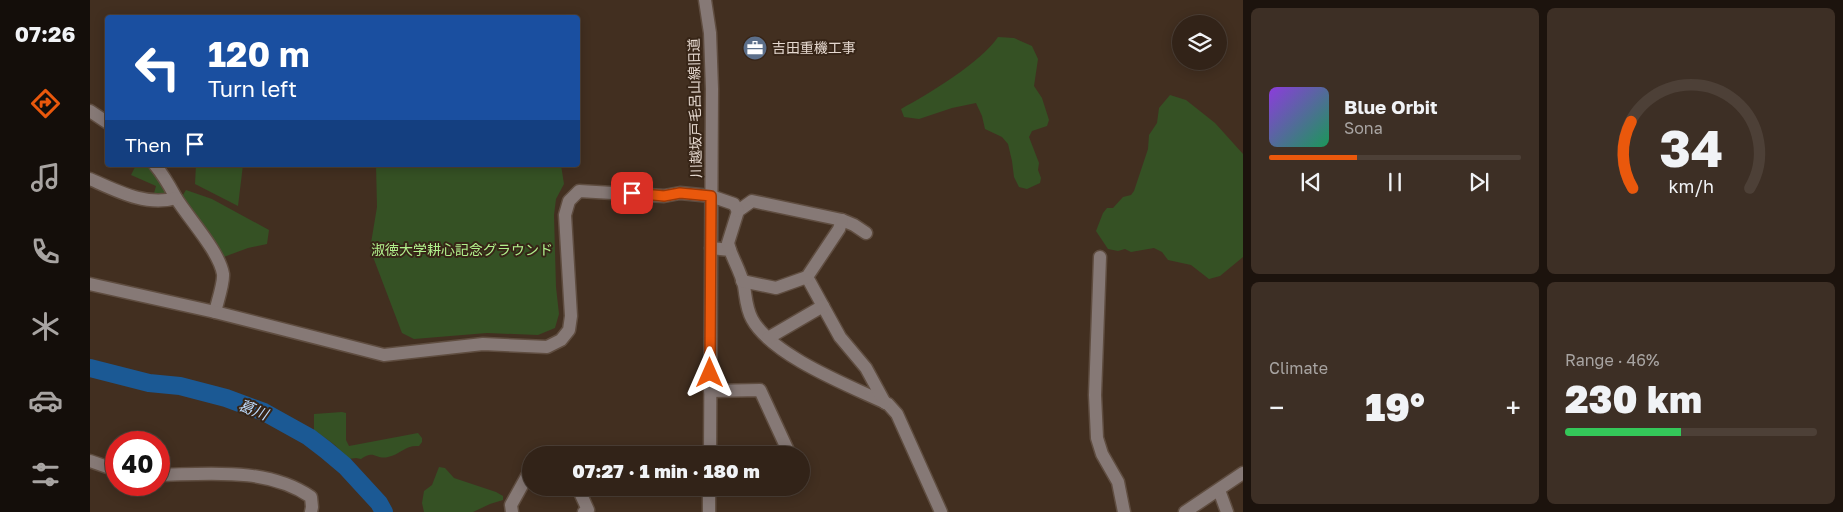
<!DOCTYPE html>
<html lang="en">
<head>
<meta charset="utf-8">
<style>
  :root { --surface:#322318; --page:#3d2f25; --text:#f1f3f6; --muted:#a8a4a2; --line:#4d4037; --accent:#ea580c }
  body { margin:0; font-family:"Golos Text","Noto Sans JP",sans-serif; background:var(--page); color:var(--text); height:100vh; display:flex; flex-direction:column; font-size:19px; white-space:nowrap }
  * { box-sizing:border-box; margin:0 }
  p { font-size:16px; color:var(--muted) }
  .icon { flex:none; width:28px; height:28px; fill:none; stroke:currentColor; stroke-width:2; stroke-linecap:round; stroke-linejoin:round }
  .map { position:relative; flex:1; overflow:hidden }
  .details { display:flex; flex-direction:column; gap:8px; padding:8px; background:#1c130d; width:600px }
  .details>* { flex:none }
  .banner { position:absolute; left:15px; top:15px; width:475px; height:152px; border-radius:5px; box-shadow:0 2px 12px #0003,0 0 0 1px var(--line); background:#1a4fa0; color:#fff; overflow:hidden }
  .controls { position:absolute; left:1082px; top:15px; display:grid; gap:10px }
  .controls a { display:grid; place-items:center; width:55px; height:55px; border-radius:50%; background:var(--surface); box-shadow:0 2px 12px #0003,0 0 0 1px var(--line); font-size:25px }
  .speed { position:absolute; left:15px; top:431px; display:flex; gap:10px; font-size:25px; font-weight:700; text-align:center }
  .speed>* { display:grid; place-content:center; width:65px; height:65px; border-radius:50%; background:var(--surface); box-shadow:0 2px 12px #0003,0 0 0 1px var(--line); line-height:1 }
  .speed .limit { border:8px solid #d22; background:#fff; color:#111 }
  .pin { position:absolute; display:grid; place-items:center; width:42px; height:42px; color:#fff; margin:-21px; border-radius:10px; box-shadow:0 2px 8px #0006 }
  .me { position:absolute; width:55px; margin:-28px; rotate:0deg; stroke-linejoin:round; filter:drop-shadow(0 0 4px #0008) }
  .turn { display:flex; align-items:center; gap:18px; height:105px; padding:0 20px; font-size:22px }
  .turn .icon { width:65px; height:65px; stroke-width:2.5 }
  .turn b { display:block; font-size:35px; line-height:42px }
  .then { display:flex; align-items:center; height:48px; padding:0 20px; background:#0003; gap:10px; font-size:19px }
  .big { font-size:38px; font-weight:800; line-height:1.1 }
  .details .tile { flex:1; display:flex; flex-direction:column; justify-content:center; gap:8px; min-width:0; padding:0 18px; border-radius:8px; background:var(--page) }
  .details .dial { align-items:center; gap:0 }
  .dial svg { height:130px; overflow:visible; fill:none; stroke:var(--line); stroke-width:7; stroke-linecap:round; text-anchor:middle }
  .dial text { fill:var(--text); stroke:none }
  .song { display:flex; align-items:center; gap:15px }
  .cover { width:60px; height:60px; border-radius:8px; background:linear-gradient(135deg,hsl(270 70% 55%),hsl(150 70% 35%)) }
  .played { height:5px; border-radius:2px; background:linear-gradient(90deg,var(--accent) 35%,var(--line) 35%) }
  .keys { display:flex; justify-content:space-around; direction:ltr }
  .heat { display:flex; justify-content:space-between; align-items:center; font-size:28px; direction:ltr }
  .charge { height:8px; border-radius:4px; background:linear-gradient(90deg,#34c759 46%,var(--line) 0) }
  .details .tiles { flex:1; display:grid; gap:8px; grid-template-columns:repeat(2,1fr) }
  .trip { position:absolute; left:432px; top:446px; width:288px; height:50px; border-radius:25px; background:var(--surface); box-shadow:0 2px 12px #0003,0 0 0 1px var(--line); font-weight:800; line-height:50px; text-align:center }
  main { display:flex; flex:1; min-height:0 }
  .dock { display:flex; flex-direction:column; width:90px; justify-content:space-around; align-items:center; background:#140e0a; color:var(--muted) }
  .dock .icon { width:35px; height:35px }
  .dock .selected { color:var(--accent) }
  .dock b { font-size:22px; color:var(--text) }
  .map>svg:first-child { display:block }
  .green { fill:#355124 }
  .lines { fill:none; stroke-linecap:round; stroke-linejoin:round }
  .river { stroke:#1b5994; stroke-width:18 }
  .minor-casing { stroke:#5f4d40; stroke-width:15 }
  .minor { stroke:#867976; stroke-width:12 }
  .route-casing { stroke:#983908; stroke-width:12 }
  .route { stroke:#ea580c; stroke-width:9 }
  .labels { text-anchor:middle; stroke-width:4; stroke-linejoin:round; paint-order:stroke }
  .poi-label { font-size:14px; fill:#e5d8cf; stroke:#372517; text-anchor:start }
  .street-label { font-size:14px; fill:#e5d8cf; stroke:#372517 }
  .park-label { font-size:14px; fill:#b1f08c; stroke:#372517 }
  .water-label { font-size:15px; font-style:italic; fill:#bddcfe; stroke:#372517 }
</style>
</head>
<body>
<main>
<nav class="dock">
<b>07:26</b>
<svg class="icon selected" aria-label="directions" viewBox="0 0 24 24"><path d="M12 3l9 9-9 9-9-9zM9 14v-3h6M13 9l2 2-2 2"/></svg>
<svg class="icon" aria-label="music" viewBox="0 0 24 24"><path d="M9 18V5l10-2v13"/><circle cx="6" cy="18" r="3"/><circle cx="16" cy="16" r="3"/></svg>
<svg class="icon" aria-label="phone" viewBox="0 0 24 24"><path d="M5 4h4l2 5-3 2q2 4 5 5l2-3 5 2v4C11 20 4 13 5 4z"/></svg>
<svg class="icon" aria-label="climate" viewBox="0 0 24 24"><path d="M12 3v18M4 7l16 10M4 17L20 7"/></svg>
<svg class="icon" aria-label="car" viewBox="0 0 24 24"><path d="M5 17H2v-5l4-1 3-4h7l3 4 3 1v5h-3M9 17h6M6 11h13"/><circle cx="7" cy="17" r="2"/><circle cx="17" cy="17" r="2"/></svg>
<svg class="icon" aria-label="filters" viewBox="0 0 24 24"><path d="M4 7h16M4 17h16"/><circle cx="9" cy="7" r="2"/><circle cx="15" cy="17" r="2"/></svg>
</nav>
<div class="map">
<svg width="1153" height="512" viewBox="0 0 1153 512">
  <rect width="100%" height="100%" fill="#422f20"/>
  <!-- green -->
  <g class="green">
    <path d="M908,37l16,1 18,8 6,13 -4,27 8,12 7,22 -2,6 -15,5 -3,6 10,26 -1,7 3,8 -1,5 -13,6 -8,-2 -5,-10 -2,-16 -4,-17 -6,-7 -17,-8 -3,-13 -6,-13 -24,5 -33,11 -15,-2 -3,-8c29,-16 79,-46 97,-72z"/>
    <polygon points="1080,95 1096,100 1125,123 1153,154 1153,257 1130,276 1119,279 1101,265 1078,260 1072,252 1064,248 1041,252 1035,249 1028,251 1018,249 1006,231 1013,213 1017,208 1023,208 1033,197 1041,195 1044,191 1058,149 1059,135 1067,123 1069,108"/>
    <polygon points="46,165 62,165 80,198 63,197 66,186 41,175"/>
    <polygon points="106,165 153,165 148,206 105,184"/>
    <polygon points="286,165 471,165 474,184 466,199 464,215 466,287 469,314 465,328 448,335 397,333 324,339 312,333 280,249 287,207"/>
    <polygon points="96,190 122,199 179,230 177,244 158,248 131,258 91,198"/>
    <path d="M252,412l4,1v27l3,6 69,-13 4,5v4l-3,4c-14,-1 -18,8 -31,11 -12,3 -14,-8 -27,2l-5,-1 -8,1 -13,-14 -21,-15v-16z"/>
    <polygon points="349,467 355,468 364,478 406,492 413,496 413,500 400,504 383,512 334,512 332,503 334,491 342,485"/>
  </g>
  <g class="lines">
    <!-- river -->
    <polyline class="river" points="0,368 59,383 90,386 136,398 174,412 219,437 236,450 255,466 289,503 294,512"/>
    <defs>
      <g id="minor">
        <polyline points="615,0 620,33 622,89 620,455"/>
        <polyline points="0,111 18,123"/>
        <path d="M65,165c10,12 14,20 21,33 13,21 43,53 47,76 1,9 -6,29 -8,38"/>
        <path d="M0,179c27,12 57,28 86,19"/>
        <path d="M621,248l19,2c4,11 11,23 14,36 2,11 2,22 8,33 20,37 98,67 136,85l9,10 44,98"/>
        <polyline points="640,250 638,243 648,211 662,201 752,220 764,225 776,233"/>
        <polyline points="1010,257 1005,395 1007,438 1012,454 1028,482 1034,512"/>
        <polyline points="717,277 750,337 776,368 795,403"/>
        <polyline points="652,281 686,288 717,277 749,229 752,220"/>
        <polyline points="0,284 125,312 294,355 393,344 457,347 471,340 479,330 481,316 475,215 479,201 489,191 574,196 590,193 621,196 644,204 648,211"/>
        <polyline points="678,338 733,306"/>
        <polyline points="620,391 670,390 700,455"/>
        <polyline points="0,461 26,470"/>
        <path d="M69,475c50,-1 108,-8 152,22l1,10 -1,5"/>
        <polyline points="488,488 498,510 494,512"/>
        <polyline points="1129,490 1137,512"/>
        <polyline points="422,512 421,505 441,469"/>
        <polyline points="619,512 619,488"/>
        <polyline points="1095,512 1153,473"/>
      </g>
    </defs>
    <!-- minor casing -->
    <use href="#minor" class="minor-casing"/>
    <!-- minor -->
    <use href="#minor" class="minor"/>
  </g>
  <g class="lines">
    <defs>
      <polyline id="route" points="542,193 574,196 590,193 621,196 620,373"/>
    </defs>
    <!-- route casing -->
    <use href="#route" class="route-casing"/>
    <!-- route -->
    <use href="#route" class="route"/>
  </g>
  <!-- icons -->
  <defs>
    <symbol id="office-disc" viewBox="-11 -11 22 22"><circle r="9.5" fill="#5c6f8a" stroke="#372517"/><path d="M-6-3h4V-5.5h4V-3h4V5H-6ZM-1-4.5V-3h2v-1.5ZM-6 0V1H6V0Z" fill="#fff"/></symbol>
  </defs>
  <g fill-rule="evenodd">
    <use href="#office-disc" x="651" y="34" width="28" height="28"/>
  </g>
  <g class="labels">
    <!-- poi labels -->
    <g class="poi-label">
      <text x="682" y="53">吉田重機工事</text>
    </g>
    <!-- street labels -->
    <g class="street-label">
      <text transform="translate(605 108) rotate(-91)" y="5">川越坂戸毛呂山線旧道</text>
    </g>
    <!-- park labels -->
    <g class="park-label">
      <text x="372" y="255">淑徳大学耕心記念グラウンド</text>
    </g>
    <!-- water labels -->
    <g class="water-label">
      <text transform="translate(163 410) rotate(21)" y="5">葛川</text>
    </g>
  </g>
</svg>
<div class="controls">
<a><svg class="icon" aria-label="layers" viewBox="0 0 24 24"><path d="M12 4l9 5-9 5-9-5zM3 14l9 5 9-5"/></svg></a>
</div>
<div class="speed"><div class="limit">40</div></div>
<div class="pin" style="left:542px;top:193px;background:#d93025"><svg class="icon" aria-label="arrive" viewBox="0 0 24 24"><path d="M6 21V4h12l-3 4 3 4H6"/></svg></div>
<svg class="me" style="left:620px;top:373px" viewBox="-20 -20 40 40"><path d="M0-17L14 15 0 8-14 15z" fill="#ea580c" stroke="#fff" stroke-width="4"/></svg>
<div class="trip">07:27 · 1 min · 180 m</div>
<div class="banner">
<div class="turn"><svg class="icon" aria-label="left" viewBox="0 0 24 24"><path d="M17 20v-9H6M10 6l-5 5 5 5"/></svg><div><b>120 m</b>Turn left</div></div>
<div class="then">Then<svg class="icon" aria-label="arrive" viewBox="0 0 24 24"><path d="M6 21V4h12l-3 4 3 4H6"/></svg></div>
</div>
</div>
<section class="details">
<div class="tiles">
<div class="tile">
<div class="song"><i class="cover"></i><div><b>Blue Orbit</b><p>Sona</p></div></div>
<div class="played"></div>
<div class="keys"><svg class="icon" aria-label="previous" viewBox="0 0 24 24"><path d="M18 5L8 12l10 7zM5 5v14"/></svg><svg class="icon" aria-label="pause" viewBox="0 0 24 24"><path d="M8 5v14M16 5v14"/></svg><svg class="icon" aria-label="next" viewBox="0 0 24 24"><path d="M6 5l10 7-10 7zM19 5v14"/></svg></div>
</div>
<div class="tile dial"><svg viewBox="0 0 100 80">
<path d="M14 69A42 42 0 1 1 86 69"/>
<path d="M14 69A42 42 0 0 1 13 28" stroke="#ea580c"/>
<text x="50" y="56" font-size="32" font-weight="700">34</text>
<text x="50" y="72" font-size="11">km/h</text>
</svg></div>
<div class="tile"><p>Climate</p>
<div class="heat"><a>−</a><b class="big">19°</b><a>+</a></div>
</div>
<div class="tile"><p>Range · 46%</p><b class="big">230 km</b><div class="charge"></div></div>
</div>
</section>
</main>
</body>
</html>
